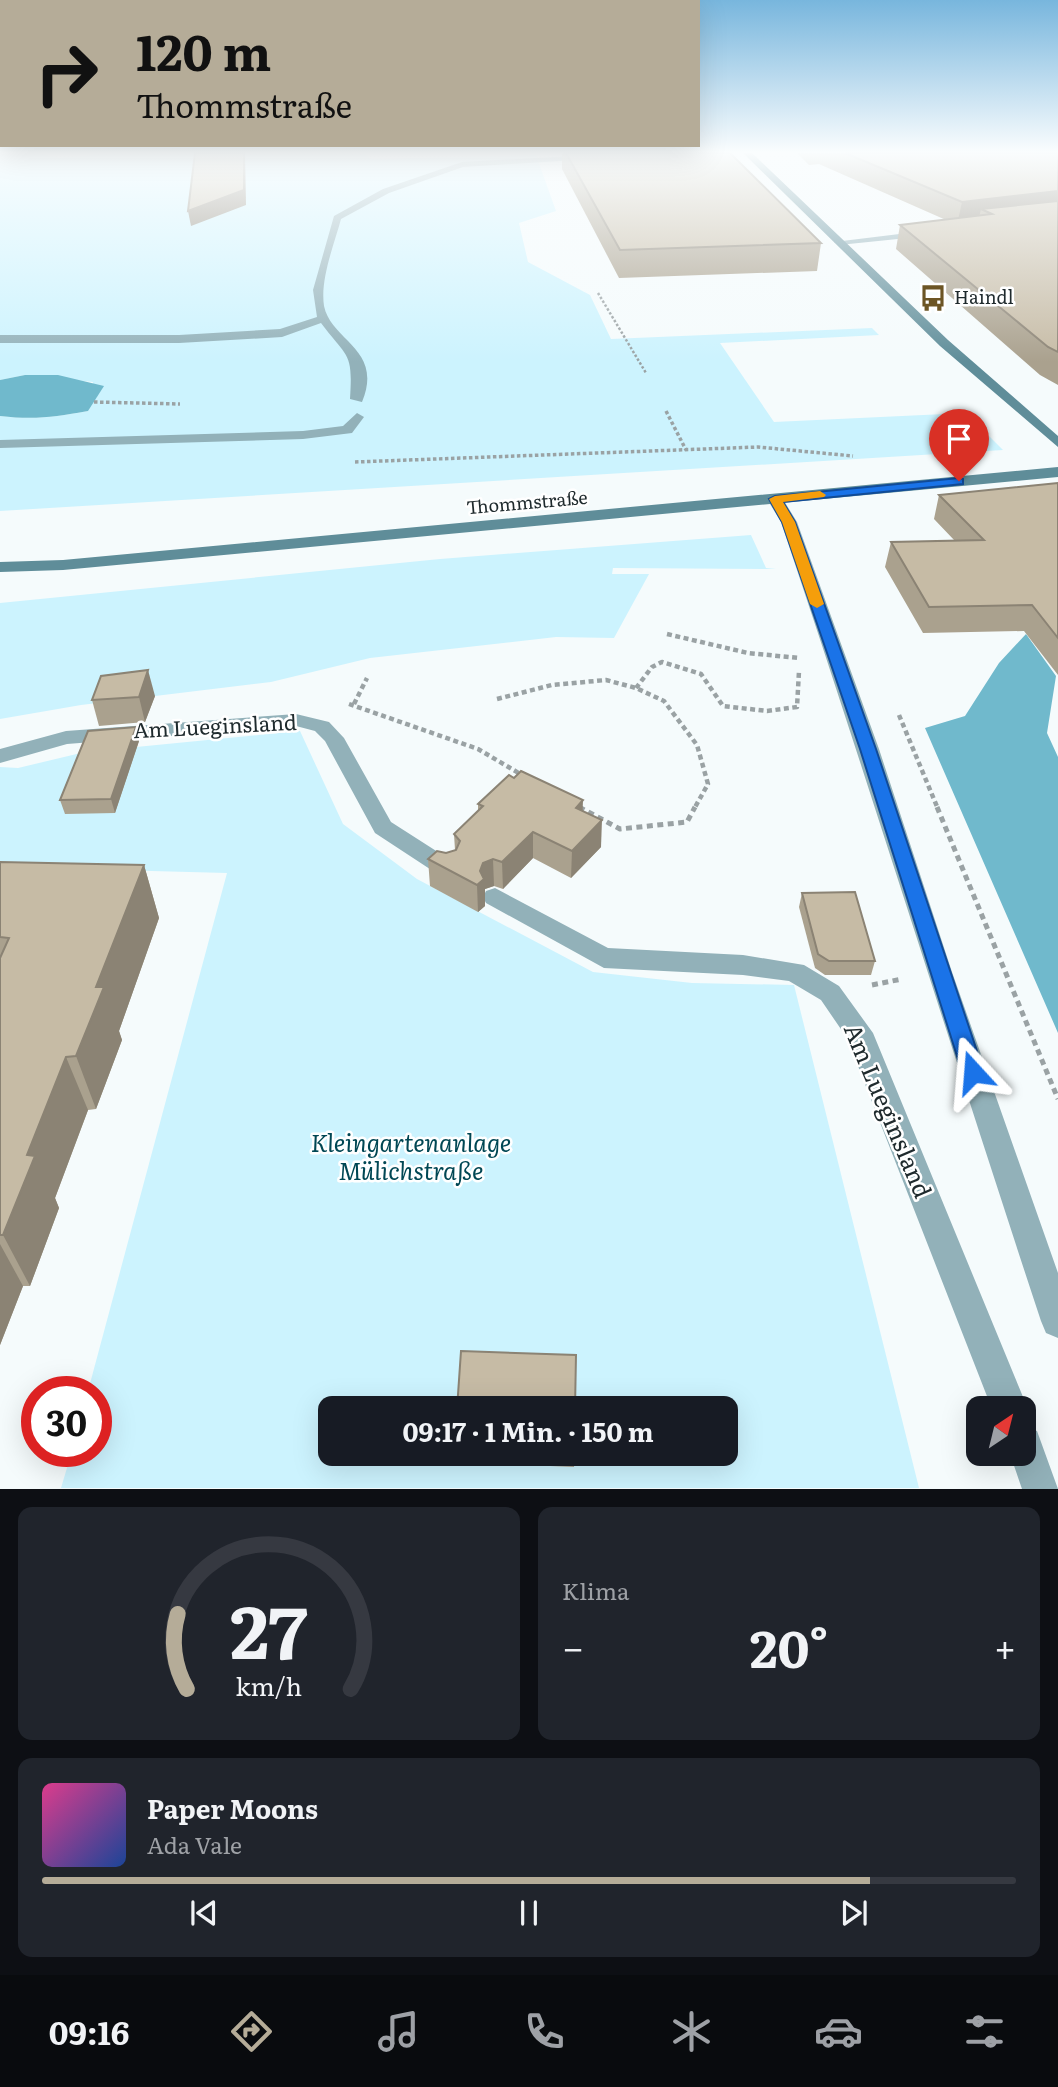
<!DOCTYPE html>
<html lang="de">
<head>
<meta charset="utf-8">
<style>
  :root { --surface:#171b24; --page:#20242c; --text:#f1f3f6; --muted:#9ea1a6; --line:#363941; --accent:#b5ac98 }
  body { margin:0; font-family:Literata,serif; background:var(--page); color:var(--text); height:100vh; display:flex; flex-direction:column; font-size:26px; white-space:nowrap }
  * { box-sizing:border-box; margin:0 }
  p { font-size:23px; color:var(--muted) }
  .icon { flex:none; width:38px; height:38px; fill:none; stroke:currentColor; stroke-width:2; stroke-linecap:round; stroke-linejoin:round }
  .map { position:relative; height:1489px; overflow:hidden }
  .details { display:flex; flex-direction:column; gap:18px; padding:18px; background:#0d0f14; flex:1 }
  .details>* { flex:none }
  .top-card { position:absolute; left:0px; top:0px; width:700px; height:147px; box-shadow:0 7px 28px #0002; background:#b5ac98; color:#111; overflow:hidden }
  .needle { width:46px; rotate:35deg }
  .fabs { position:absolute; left:966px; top:1396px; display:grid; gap:14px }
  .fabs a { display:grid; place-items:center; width:70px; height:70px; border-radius:14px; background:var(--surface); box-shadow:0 7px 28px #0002; font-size:35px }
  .speed { position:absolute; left:21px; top:1376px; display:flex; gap:14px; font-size:35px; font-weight:700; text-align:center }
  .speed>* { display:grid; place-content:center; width:91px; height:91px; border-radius:50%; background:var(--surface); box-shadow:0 7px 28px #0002; line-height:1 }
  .speed .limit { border:10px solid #d22; background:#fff; color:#111 }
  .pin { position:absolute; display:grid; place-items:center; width:60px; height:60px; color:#fff; margin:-72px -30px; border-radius:50% 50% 50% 0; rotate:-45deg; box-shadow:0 0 7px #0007 }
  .pin .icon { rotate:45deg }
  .me { position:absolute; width:77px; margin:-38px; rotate:341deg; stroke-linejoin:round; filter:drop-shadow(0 0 5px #0008) }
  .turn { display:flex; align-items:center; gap:24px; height:147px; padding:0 21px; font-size:32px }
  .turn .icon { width:91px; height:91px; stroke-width:2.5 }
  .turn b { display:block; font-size:49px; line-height:60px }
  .big { font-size:52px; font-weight:700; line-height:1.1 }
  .details .card { flex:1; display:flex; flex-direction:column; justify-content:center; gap:10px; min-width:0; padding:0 24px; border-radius:14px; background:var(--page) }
  .details .dial { align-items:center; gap:0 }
  .dial svg { height:182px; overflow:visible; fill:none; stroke:var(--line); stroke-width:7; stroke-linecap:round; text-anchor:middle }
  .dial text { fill:var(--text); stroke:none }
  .song { display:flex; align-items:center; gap:21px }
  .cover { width:84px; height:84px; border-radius:10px; background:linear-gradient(135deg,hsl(330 70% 55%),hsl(220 70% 35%)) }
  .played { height:7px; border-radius:4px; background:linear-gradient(90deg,var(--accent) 85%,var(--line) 85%) }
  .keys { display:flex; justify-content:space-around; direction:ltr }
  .heat { display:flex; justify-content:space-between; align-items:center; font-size:38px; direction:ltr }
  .details .tiles { flex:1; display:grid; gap:18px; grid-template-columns:1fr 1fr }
  .card:last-child { grid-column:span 2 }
  .trip { position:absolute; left:318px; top:1396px; width:420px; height:70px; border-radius:14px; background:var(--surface); box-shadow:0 7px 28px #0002; font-weight:700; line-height:70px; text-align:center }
  .menu { display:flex; height:112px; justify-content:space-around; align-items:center; background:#090b0e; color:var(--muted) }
  .menu .icon { width:49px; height:49px }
  .menu .on { color:var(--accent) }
  .menu b { font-size:32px; color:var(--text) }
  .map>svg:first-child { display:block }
  .green { fill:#ccf3fe; fill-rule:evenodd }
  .water { fill:#70b9cc }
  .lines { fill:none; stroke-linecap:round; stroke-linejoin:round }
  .path-far3 { stroke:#9aa2a4; stroke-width:2.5; stroke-dasharray:2.5 2; stroke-linecap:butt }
  .path-far2 { stroke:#9aa2a4; stroke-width:3.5; stroke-dasharray:3.5 2.5; stroke-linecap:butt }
  .path-far1 { stroke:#9aa2a4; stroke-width:4.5; stroke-dasharray:5 3.5; stroke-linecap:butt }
  .path { stroke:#9aa2a4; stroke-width:5; stroke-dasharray:6 4.5; stroke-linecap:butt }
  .lane { fill:#92b1b9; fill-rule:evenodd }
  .street { fill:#92b1b9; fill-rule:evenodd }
  .secondary { fill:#5f8d99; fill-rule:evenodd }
  .wall { fill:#aaa18e }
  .shaded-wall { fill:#8b8374 }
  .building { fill:#c6bba5; stroke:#8b8374; stroke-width:2 }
  .route { fill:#1a73e8; stroke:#114b97; stroke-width:2 }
  .slow { fill:#f59e0b }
  .labels { text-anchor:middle; stroke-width:5; stroke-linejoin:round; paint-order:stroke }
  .far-poi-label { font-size:18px; fill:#1f2a2d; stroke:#fff; text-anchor:start }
  .far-street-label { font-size:18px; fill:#1f2a2d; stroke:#fff }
  .street-label { font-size:21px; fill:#1f2a2d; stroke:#fff }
  .near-street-label { font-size:24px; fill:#1f2a2d; stroke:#fff }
  .near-park-label { font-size:24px; font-style:italic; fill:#004754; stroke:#fff }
</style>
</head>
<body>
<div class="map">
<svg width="1058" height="1489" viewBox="0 0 1058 1489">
  <rect width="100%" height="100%" fill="#f5fbfc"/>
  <!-- green -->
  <g class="green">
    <path d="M0,153h38l22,5 53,-5h251l7,6 165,-4 20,56 -37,12 9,39 62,33 21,44 261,-11 7,7 -159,8 54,79 192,-9 37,37 -1003,61v-95c35,4 54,1 88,-5l5,-29 -68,-7 -25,5z"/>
    <polygon points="751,535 766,568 776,569 613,568 612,574 649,574 614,638 556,637 370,658 271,682 81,705 0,719 0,603 440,559"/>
    <path d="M300,731l43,93 74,55 176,93 99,11 102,2 125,503h-858l11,-37h24v-60h-8l139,-518 -227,-6v-100l18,1 67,-16zM331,1409h395v45h-395z"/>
  </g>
  <!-- water -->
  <g class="water">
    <path d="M25,375h33l46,11 -16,25c-34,6 -53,9 -88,5v-36z"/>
    <polygon points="1026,634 1056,676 1047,733 1058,757 1058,1033 925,728 965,716 999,663"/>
  </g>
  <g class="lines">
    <!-- path-far3 -->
    <polyline class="path-far3" points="598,293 646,373"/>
    <!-- path-far2 -->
    <g class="path-far2">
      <polyline points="94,402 180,404"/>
      <polyline points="666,411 686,450"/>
      <polyline points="355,462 758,447 853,456"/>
    </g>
    <!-- path-far1 -->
    <g class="path-far1">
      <polyline points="667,634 748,653 799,658"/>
      <polyline points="636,688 652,667 662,662 701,674 723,706 767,711 797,707 799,671"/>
      <polyline points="497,699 552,685 606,680 636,688 664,701 697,745 708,784 694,809"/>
      <polyline points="349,704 478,749 522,775"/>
      <polyline points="354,704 367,678"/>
      <polyline points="899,715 938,809"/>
      <polyline points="578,807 582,809"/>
    </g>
    <!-- path -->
    <g class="path">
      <polyline points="579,807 620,829 687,822 695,807"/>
      <polyline points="937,807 1058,1099"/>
      <polyline points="872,985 902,979"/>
    </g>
    <!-- lane -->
    <g class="lane">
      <path d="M589,155l3,4 -129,8 -74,26 -48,26c-7,26 -21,60 -17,87 7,35 60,43 38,96l-12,-3c3,-48 -2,-40 -29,-76l-39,14 -103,6h-179v-8h179l101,-6 37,-12 -4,-27 21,-74 49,-27 79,-27z"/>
      <polygon points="924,231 927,236 839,245 834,242"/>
      <polygon points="357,413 364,417 352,433 303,439 0,448 0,440 303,431 343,426"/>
    </g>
    <!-- street -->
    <g class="street">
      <path d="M775,494l6,2 16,26 82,227 73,223 106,301v65l-12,-5 -5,-12c-88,-266 -171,-534 -260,-799l-14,-23z"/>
      <polygon points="296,714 329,722 344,738 391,822 455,863 459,869 455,875 447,877 439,875 375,833 325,741 315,731 296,726 67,744 0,763 0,749 66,731"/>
      <polygon points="495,888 608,948 743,955 804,965 839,986 873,1033 1028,1409 1024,1419 1024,1409 992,1409 847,1038 821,1000 789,981 743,975 604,968 486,903 483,897 486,891"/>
      <polygon points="1024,1426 1037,1431 1058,1489 1022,1489 1010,1454 1024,1454"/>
    </g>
    <!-- secondary -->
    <g class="secondary">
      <polygon points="743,153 752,153 948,340 1058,436 1058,447 940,346"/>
      <polygon points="1058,467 1058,477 63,570 0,572 0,562 63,560"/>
    </g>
  </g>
  <!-- wall -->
  <g class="wall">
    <polygon points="562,153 730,153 821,243 817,271 619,278 562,169"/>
    <polygon points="797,153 1058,153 1058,385 1040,375 896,249 900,225 946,220 819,164 809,165"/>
    <polygon points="1058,483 1058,675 1024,631 923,633 885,567 891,542 955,541 934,519 939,495"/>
    <polygon points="155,696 145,722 99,726 92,700"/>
    <polygon points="139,741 115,813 65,814 60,800"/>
    <polygon points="478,804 583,811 601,847 571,878 533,858 503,889 494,886 485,889 485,906 478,912 430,886 428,859 455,850 454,834 478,811"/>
    <polygon points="0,862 144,865 159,918 119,1031 122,1040 96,1109 88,1110 55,1198 59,1208 30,1286 23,1286 0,1345"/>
    <polygon points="802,893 875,961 871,975 825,975 815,968 799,907"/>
    <polygon points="454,1454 575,1454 574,1467 454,1462"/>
  </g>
  <!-- shaded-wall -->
  <g class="shaded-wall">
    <polygon points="244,153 245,153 246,205 191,226 188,211"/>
    <polygon points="1058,191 1058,213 992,214 981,209 978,222 957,225 962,202"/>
    <polygon points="148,670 155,696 145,722 139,697"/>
    <polygon points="136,727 139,741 115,813 111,799"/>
    <polygon points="583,800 582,827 576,808"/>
    <polygon points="602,820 601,847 571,878 572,851"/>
    <polygon points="533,832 533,858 503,889 502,862"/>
    <polygon points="493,859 494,886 485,889 485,906 478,912 477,885 480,871 483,863"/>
    <polygon points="144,865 159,918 119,1031 122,1040 96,1109 76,1056 96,987"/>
    <polygon points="66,1057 88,1110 55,1198 59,1208 30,1286 3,1235 27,1155"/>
    <polygon points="0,1244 23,1286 0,1345"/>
  </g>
  <!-- building -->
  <g class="building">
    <polygon points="195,153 244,153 244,190 188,211"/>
    <polygon points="566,153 730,153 821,243 620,250"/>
    <polygon points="845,153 1058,153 1058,191 962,202"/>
    <polygon points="1058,201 1058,352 1048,347 900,225 992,214 981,209"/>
    <polygon points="1058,483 1058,638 1032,605 929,607 891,542 984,540 939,495"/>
    <polygon points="148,670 139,697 92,700 101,676"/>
    <polygon points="136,727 111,799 60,800 88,731"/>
    <polygon points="521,771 583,800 576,808 602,820 572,851 533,832 502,862 493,859 483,863 480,871 484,879 477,885 428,859 437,851 446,853 456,850 460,841 454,834 483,806 478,804 509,775 514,778"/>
    <polygon points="0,862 144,865 96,987 104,987 76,1056 66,1057 27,1155 35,1156 3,1235 0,1235 0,958 9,938 0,937"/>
    <polygon points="855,892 875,961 829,961 818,954 802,893"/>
    <polygon points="461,1351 576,1355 575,1409 457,1409"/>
  </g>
  <!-- sky -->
  <linearGradient id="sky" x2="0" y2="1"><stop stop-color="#78b6dd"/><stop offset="0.42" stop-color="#fafdfe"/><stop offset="1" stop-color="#fafdfe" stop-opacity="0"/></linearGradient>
  <rect width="1058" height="362" fill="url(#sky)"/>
  <!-- route -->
  <polygon class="route" points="959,478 963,479 963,484 783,502 795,522 876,749 984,1072 981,1078 973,1081 965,1078 962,1072 860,749 782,522 769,499 775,496"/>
  <!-- slow -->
  <polygon class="slow" points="820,491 826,495 824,497 783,502 795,522 824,604 817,608 810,604 782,522 769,499 775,496"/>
  <!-- icons -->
  <defs>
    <symbol id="bus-bare" viewBox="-9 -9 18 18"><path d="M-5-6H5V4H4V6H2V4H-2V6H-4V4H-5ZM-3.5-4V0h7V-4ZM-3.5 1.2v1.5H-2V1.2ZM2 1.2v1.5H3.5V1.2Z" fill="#6c5525" stroke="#fff" stroke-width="2.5" paint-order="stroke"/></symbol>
  </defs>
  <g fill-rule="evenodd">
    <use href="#bus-bare" x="914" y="279" width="38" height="38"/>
  </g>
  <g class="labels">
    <!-- far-poi labels -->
    <g class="far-poi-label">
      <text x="954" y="304">Haindl</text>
    </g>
    <!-- far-street labels -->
    <g class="far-street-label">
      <text transform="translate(527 503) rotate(-5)" y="6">Thommstraße</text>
    </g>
    <!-- street labels -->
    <g class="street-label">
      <text transform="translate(215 727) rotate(-3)" y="7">Am Lueginsland</text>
    </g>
    <!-- near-street labels -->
    <g class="near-street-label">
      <text transform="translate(887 1111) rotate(67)" y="8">Am Lueginsland</text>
    </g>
    <!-- near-park labels -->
    <g class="near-park-label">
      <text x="411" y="1152">Kleingartenanlage<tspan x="411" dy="28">Mülichstraße</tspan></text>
    </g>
  </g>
</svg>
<div class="fabs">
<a><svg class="needle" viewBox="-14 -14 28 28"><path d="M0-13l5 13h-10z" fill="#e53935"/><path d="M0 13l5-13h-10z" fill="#9ea1a6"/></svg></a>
</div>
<div class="speed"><div class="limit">30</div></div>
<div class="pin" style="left:959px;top:481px;background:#d93025"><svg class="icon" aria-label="arrive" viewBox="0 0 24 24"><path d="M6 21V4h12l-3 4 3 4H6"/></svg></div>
<svg class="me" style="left:973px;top:1072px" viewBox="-20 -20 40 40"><path d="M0-17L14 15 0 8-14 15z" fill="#1a73e8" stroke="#fff" stroke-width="4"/></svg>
<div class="trip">09:17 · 1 Min. · 150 m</div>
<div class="top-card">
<div class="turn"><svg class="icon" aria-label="right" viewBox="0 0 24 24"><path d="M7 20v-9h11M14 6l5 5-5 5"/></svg><div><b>120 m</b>Thommstraße</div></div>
</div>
</div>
<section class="details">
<div class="tiles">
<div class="card dial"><svg viewBox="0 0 100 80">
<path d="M14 69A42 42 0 1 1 86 69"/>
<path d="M14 69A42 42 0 0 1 10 36" stroke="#b5ac98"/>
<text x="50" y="56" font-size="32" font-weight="700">27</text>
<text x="50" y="72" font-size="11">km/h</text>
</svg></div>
<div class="card"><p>Klima</p>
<div class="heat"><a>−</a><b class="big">20°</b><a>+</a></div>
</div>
<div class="card">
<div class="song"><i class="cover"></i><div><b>Paper Moons</b><p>Ada Vale</p></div></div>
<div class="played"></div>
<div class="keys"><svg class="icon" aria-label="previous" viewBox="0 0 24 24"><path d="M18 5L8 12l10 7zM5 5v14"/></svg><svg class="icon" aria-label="pause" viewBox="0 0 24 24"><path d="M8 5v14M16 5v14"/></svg><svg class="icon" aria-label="next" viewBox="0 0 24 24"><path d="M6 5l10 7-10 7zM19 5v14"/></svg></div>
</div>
</div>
</section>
<nav class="menu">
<b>09:16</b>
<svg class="icon on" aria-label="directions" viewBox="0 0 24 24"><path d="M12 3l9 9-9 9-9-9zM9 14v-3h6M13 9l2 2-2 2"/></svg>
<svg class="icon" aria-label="music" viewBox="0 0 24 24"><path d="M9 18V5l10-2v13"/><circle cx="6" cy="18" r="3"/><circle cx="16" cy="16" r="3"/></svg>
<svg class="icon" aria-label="phone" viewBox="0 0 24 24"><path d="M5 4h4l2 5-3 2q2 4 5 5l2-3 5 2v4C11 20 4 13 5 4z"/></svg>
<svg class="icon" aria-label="climate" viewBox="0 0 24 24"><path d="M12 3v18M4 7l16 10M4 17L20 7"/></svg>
<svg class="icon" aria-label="car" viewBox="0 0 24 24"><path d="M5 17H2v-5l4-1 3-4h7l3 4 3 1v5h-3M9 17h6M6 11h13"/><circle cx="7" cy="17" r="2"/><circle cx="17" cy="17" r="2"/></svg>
<svg class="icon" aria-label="filters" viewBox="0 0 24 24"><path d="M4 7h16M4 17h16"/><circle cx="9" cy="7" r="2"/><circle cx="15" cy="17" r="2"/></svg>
</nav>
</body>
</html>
